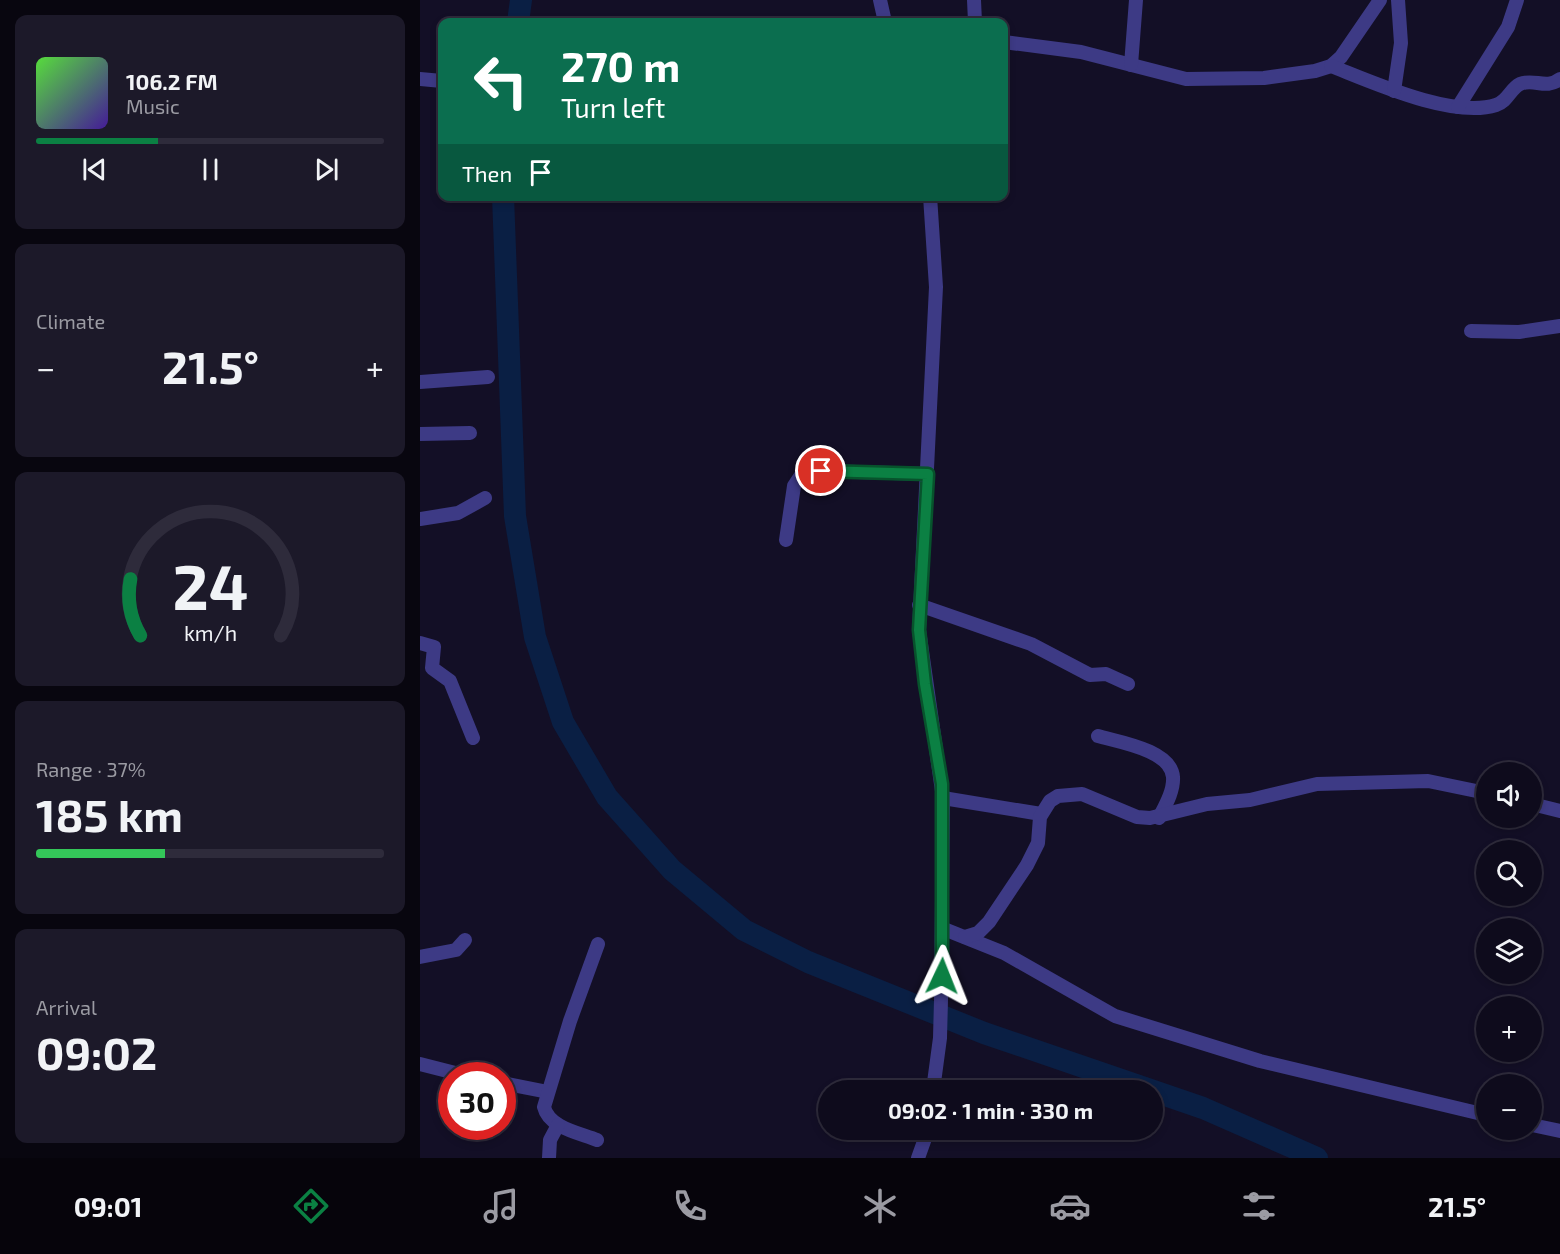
<!DOCTYPE html>
<html lang="en">
<head>
<meta charset="utf-8">
<style>
  :root { --surface:#0e0b1c; --page:#1c1929; --text:#f1f3f6; --muted:#9b9ba3; --line:#2e2b3b; --accent:#0b8043 }
  body { margin:0; font-family:"Exo 2",sans-serif; background:var(--page); color:var(--text); height:100vh; display:flex; flex-direction:column; font-size:22px; white-space:nowrap }
  * { box-sizing:border-box; margin:0 }
  p { font-size:20px; color:var(--muted) }
  .icon { flex:none; width:33px; height:33px; fill:none; stroke:currentColor; stroke-width:2; stroke-linecap:round; stroke-linejoin:round }
  .map { position:relative; flex:1; overflow:hidden }
  .details { display:flex; flex-direction:column; gap:15px; padding:15px; background:#08060f; width:420px }
  .details>* { flex:none }
  .hud { position:absolute; left:18px; top:18px; width:570px; height:183px; border-radius:12px; box-shadow:0 3px 9px #0003,0 0 0 2px var(--line); background:#0b6e4f; color:#fff; overflow:hidden }
  .controls { position:absolute; left:1056px; top:762px; display:grid; gap:12px }
  .controls a { display:grid; place-items:center; width:66px; height:66px; border-radius:50%; background:var(--surface); box-shadow:0 3px 9px #0003,0 0 0 2px var(--line); font-size:30px }
  .speed { position:absolute; left:18px; top:1062px; display:flex; gap:12px; font-size:30px; font-weight:700; text-align:center }
  .speed>* { display:grid; place-content:center; width:78px; height:78px; border-radius:50%; background:var(--surface); box-shadow:0 3px 9px #0003,0 0 0 2px var(--line); line-height:1 }
  .speed .limit { border:9px solid #d22; background:#fff; color:#111 }
  .pin { position:absolute; display:grid; place-items:center; width:51px; height:51px; color:#fff; margin:-26px; border:3px solid #fff; border-radius:50%; box-shadow:0 2px 6px #0007 }
  .me { position:absolute; width:66px; margin:-33px; rotate:2deg; stroke-linejoin:round; filter:drop-shadow(0 0 4px #0008) }
  .turn { display:flex; align-items:center; gap:21px; height:126px; padding:0 24px; font-size:27px }
  .turn .icon { width:78px; height:78px; stroke-width:2.5 }
  .turn b { display:block; font-size:42px; line-height:51px }
  .then { display:flex; align-items:center; height:57px; padding:0 24px; background:#0003; gap:12px; font-size:22px }
  .big { font-size:45px; font-weight:700; line-height:1.1 }
  .details .card { flex:1; display:flex; flex-direction:column; justify-content:center; gap:9px; min-width:0; padding:0 21px; border-radius:12px; background:var(--page) }
  .details .dial { align-items:center; gap:0 }
  .dial svg { height:156px; overflow:visible; fill:none; stroke:var(--line); stroke-width:7; stroke-linecap:round; text-anchor:middle }
  .dial text { fill:var(--text); stroke:none }
  .song { display:flex; align-items:center; gap:18px }
  .cover { width:72px; height:72px; border-radius:9px; background:linear-gradient(135deg,hsl(110 70% 55%),hsl(260 70% 35%)) }
  .played { height:6px; border-radius:3px; background:linear-gradient(90deg,var(--accent) 35%,var(--line) 35%) }
  .keys { display:flex; justify-content:space-around; direction:ltr }
  .heat { display:flex; justify-content:space-between; align-items:center; font-size:33px; direction:ltr }
  .charge { height:9px; border-radius:4px; background:linear-gradient(90deg,#34c759 37%,var(--line) 0) }
  .trip { position:absolute; left:398px; top:1080px; width:345px; height:60px; border-radius:30px; background:var(--surface); box-shadow:0 3px 9px #0003,0 0 0 2px var(--line); font-weight:700; line-height:60px; text-align:center }
  .dock { display:flex; height:96px; justify-content:space-around; align-items:center; background:#06040b; color:var(--muted) }
  .dock .icon { width:42px; height:42px }
  .dock .on { color:var(--accent) }
  .dock b { font-size:27px; color:var(--text) }
  main { display:flex; flex:1; min-height:0 }
  .map>svg:first-child { display:block }
  .lines { fill:none; stroke-linecap:round; stroke-linejoin:round }
  .river { stroke:#0a1f44; stroke-width:22 }
  .minor { stroke:#3d3a85; stroke-width:14 }
  .route-casing { stroke:#07532c; stroke-width:15 }
  .route { stroke:#0b8043; stroke-width:10 }
</style>
</head>
<body>
<main>
<section class="details">
<div class="card">
<div class="song"><i class="cover"></i><div><b>106.2 FM</b><p>Music</p></div></div>
<div class="played"></div>
<div class="keys"><svg class="icon" aria-label="previous" viewBox="0 0 24 24"><path d="M18 5L8 12l10 7zM5 5v14"/></svg><svg class="icon" aria-label="pause" viewBox="0 0 24 24"><path d="M8 5v14M16 5v14"/></svg><svg class="icon" aria-label="next" viewBox="0 0 24 24"><path d="M6 5l10 7-10 7zM19 5v14"/></svg></div>
</div>
<div class="card"><p>Climate</p>
<div class="heat"><a>−</a><b class="big">21.5°</b><a>+</a></div>
</div>
<div class="card dial"><svg viewBox="0 0 100 80">
<path d="M14 69A42 42 0 1 1 86 69"/>
<path d="M14 69A42 42 0 0 1 9 40" stroke="#0b8043"/>
<text x="50" y="56" font-size="32" font-weight="700">24</text>
<text x="50" y="72" font-size="11">km/h</text>
</svg></div>
<div class="card"><p>Range · 37%</p><b class="big">185 km</b><div class="charge"></div></div>
<div class="card"><p>Arrival</p><b class="big">09:02</b></div>
</section>
<div class="map">
<svg width="1140" height="1158" viewBox="0 0 1140 1158">
  <rect width="100%" height="100%" fill="#130f26"/>
  <g class="lines">
    <!-- river -->
    <g class="river">
      <polyline points="98,22 101,0"/>
      <polyline points="83,196 95,516 115,637 143,722 187,797 252,870 324,930 388,962 564,1033 783,1108 897,1158"/>
    </g>
    <!-- minor -->
    <g class="minor">
      <polyline points="460,0 465,22"/>
      <polyline points="554,0 555,22"/>
      <polyline points="584,42 661,52 766,79 844,78 895,71 911,66 921,57 960,0"/>
      <polyline points="711,65 716,0"/>
      <path d="M911,66c41,16 122,53 165,39 12,-4 14,-16 24,-21 14,-6 26,6 40,-5"/>
      <polyline points="0,79 22,81"/>
      <polyline points="974,91 981,43 978,0"/>
      <polyline points="1038,107 1088,27 1097,0"/>
      <polyline points="510,196 516,287 499,630 523,798 521,1000 520,1038 513,1090"/>
      <polyline points="1051,331 1099,332 1140,326"/>
      <polyline points="0,382 68,377"/>
      <polyline points="0,434 50,433"/>
      <polyline points="0,519 38,513 65,498"/>
      <polyline points="366,540 374,486 382,474 401,471 508,474"/>
      <polyline points="499,605 611,644 670,675 686,674 708,684"/>
      <polyline points="0,643 14,647 12,668 30,681 53,738"/>
      <path d="M678,736c21,6 73,14 75,41 1,14 -8,29 -14,41"/>
      <polyline points="523,798 621,814"/>
      <polyline points="1112,804 1140,811"/>
      <polyline points="524,929 584,953 695,1016 840,1061 1066,1115"/>
      <polyline points="545,937 558,933 569,922 607,865 618,843 620,817 630,801 638,796 662,794 717,817 730,818 787,804 830,800 897,784 1008,781 1066,793"/>
      <polyline points="0,957 36,950 45,940"/>
      <polyline points="0,1064 47,1076"/>
      <polyline points="82,1083 128,1092"/>
      <polyline points="1112,1125 1140,1131"/>
      <path d="M177,1140c-17,-7 -48,-12 -53,-33l26,-86 28,-77"/>
      <polyline points="129,1158 130,1140 138,1125"/>
      <polyline points="498,1158 508,1130"/>
    </g>
  </g>
  <g class="lines">
    <defs>
      <polyline id="route" points="401,471 508,474 499,630 505,684 522,784 522,976"/>
    </defs>
    <!-- route casing -->
    <use href="#route" class="route-casing"/>
    <!-- route -->
    <use href="#route" class="route"/>
  </g>
</svg>
<div class="controls">
<a><svg class="icon" aria-label="sound" viewBox="0 0 24 24"><path d="M4 9h4l5-4v14l-5-4H4zM17 9q2 3 0 6"/></svg></a>
<a><svg class="icon" aria-label="search" viewBox="0 0 24 24"><circle cx="10" cy="10" r="6"/><path d="M15 15l6 6"/></svg></a>
<a><svg class="icon" aria-label="layers" viewBox="0 0 24 24"><path d="M12 4l9 5-9 5-9-5zM3 14l9 5 9-5"/></svg></a>
<a>+</a>
<a>−</a>
</div>
<div class="speed"><div class="limit">30</div></div>
<div class="pin" style="left:401px;top:471px;background:#d93025"><svg class="icon" aria-label="arrive" viewBox="0 0 24 24"><path d="M6 21V4h12l-3 4 3 4H6"/></svg></div>
<svg class="me" style="left:522px;top:976px" viewBox="-20 -20 40 40"><path d="M0-17L14 15 0 8-14 15z" fill="#0b8043" stroke="#fff" stroke-width="4"/></svg>
<div class="trip">09:02 · 1 min · 330 m</div>
<div class="hud">
<div class="turn"><svg class="icon" aria-label="left" viewBox="0 0 24 24"><path d="M17 20v-9H6M10 6l-5 5 5 5"/></svg><div><b>270 m</b>Turn left</div></div>
<div class="then">Then<svg class="icon" aria-label="arrive" viewBox="0 0 24 24"><path d="M6 21V4h12l-3 4 3 4H6"/></svg></div>
</div>
</div>
</main>
<nav class="dock">
<b>09:01</b>
<svg class="icon on" aria-label="directions" viewBox="0 0 24 24"><path d="M12 3l9 9-9 9-9-9zM9 14v-3h6M13 9l2 2-2 2"/></svg>
<svg class="icon" aria-label="music" viewBox="0 0 24 24"><path d="M9 18V5l10-2v13"/><circle cx="6" cy="18" r="3"/><circle cx="16" cy="16" r="3"/></svg>
<svg class="icon" aria-label="phone" viewBox="0 0 24 24"><path d="M5 4h4l2 5-3 2q2 4 5 5l2-3 5 2v4C11 20 4 13 5 4z"/></svg>
<svg class="icon" aria-label="climate" viewBox="0 0 24 24"><path d="M12 3v18M4 7l16 10M4 17L20 7"/></svg>
<svg class="icon" aria-label="car" viewBox="0 0 24 24"><path d="M5 17H2v-5l4-1 3-4h7l3 4 3 1v5h-3M9 17h6M6 11h13"/><circle cx="7" cy="17" r="2"/><circle cx="17" cy="17" r="2"/></svg>
<svg class="icon" aria-label="filters" viewBox="0 0 24 24"><path d="M4 7h16M4 17h16"/><circle cx="9" cy="7" r="2"/><circle cx="15" cy="17" r="2"/></svg>
<b>21.5°</b>
</nav>
</body>
</html>
